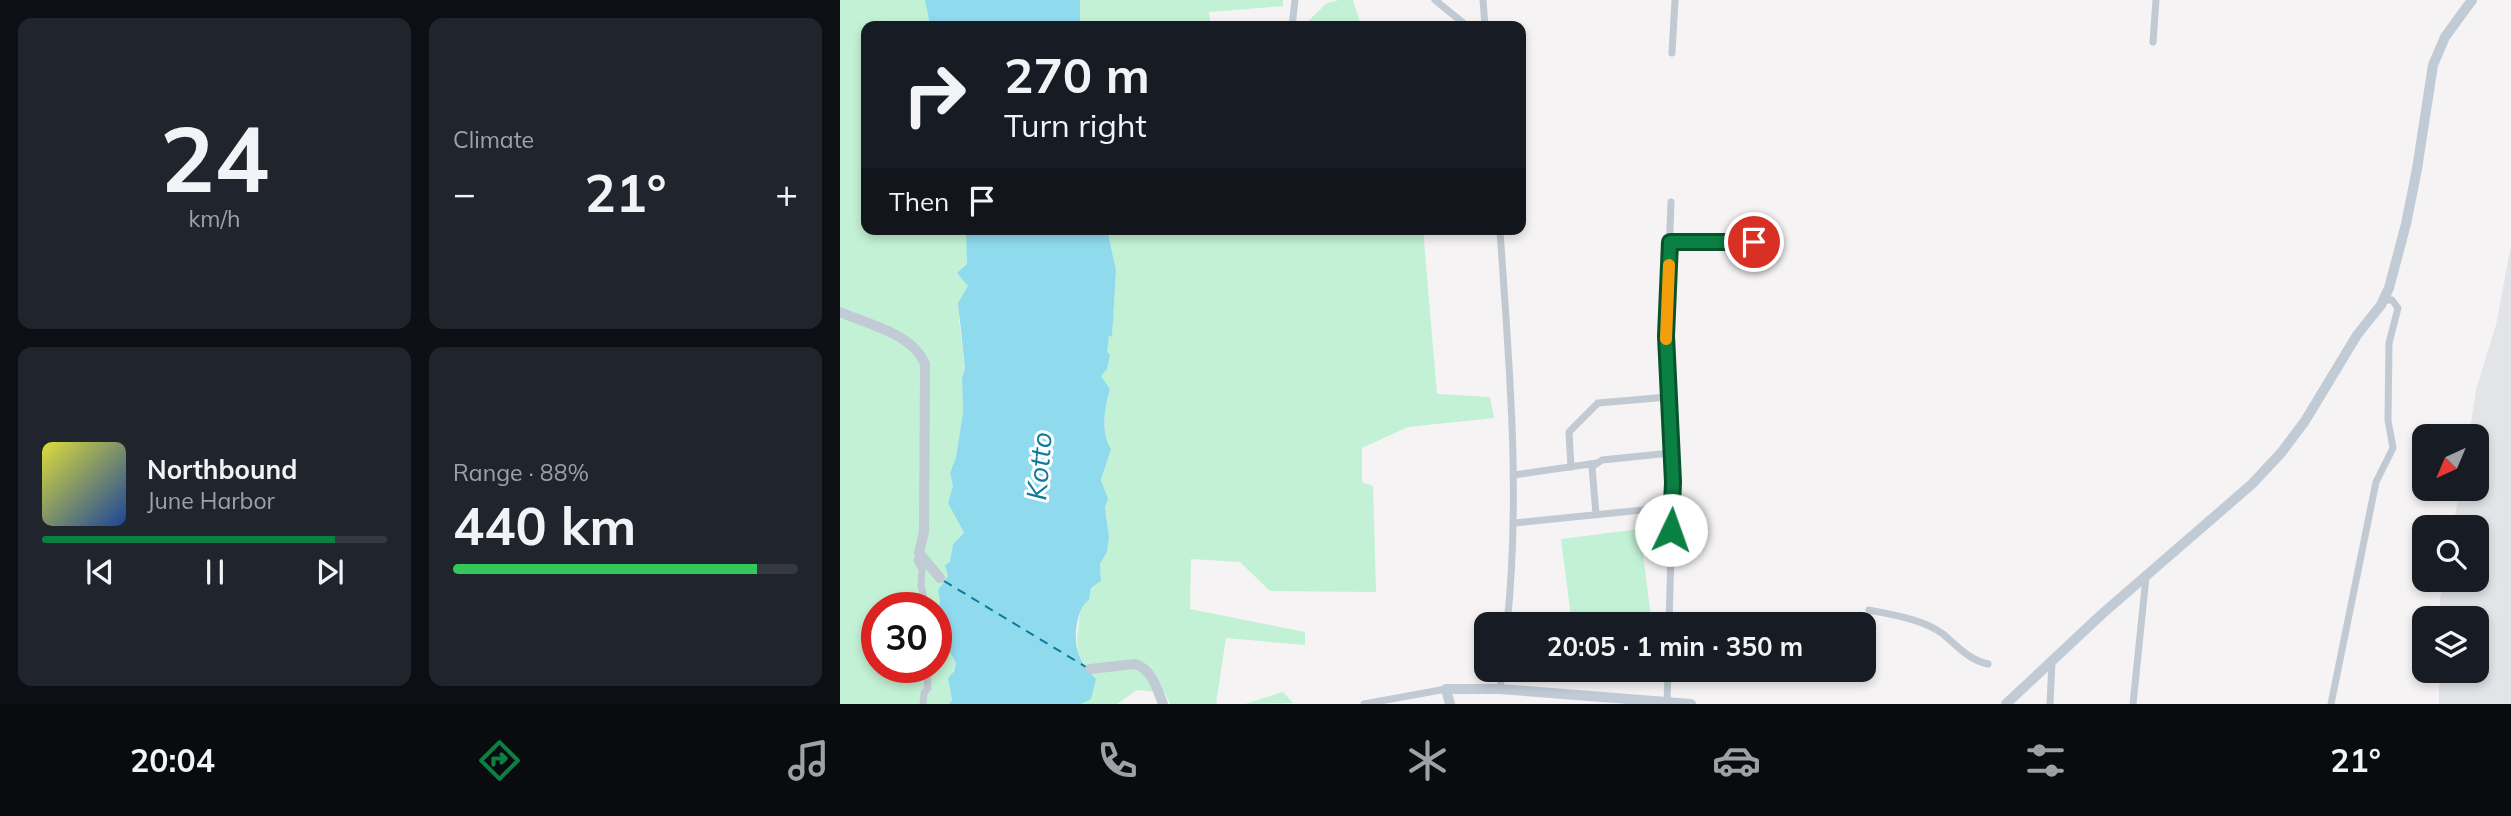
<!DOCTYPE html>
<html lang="en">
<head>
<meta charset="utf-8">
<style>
  :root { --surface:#171b24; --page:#20242c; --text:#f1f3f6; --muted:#9ea1a6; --line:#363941; --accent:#0b8043 }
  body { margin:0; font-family:Mulish,sans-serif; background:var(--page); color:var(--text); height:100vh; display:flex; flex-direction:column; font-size:26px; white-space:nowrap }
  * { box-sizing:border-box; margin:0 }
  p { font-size:23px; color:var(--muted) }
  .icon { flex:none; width:38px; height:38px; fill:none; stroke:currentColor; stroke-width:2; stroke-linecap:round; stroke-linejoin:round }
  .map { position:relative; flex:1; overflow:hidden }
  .drawer { display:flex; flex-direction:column; gap:18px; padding:18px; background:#0d0f14; width:840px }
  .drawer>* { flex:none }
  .guide { position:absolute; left:21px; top:21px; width:665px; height:214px; border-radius:14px; box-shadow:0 4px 10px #0003; background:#171b24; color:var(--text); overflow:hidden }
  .needle { width:46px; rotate:224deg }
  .buttons { position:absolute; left:1572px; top:424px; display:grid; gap:14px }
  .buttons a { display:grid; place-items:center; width:77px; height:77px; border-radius:14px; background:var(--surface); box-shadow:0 4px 10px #0003; font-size:35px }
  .speed { position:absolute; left:21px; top:592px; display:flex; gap:14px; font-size:35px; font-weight:700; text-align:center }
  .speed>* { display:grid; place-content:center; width:91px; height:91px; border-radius:50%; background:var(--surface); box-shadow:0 4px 10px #0003; line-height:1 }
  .speed .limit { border:10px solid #d22; background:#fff; color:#111 }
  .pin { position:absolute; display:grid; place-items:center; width:60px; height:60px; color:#fff; margin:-30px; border:4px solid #fff; border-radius:50%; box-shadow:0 2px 7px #0007 }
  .me { position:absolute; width:77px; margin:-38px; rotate:3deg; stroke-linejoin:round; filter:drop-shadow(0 0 5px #0008) }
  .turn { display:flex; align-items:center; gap:24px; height:147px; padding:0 28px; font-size:32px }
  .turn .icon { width:91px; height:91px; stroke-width:2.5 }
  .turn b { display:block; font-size:49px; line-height:60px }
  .then { display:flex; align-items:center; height:66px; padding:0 28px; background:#0003; gap:14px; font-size:26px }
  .big { font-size:52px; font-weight:700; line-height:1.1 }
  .drawer .tile { flex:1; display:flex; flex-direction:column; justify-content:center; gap:10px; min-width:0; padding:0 24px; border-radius:14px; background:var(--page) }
  .drawer .dial { align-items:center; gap:0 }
  .dial b { font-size:91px; line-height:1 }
  .song { display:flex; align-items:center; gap:21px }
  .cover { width:84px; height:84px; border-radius:10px; background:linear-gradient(135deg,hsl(60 70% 55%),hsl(220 70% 35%)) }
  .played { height:7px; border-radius:4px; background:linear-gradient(90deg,var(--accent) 85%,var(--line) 85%) }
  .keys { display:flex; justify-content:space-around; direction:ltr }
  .heat { display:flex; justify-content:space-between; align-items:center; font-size:38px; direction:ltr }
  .charge { height:10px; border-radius:5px; background:linear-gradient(90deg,#34c759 88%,var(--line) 0) }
  .drawer .tiles { flex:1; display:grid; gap:18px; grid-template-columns:repeat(2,1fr) }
  .trip { position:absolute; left:634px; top:612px; width:402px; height:70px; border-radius:14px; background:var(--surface); box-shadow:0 4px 10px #0003; font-weight:700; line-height:70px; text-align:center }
  .menu { display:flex; height:112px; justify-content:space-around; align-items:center; background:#090b0e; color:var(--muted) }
  .menu .icon { width:49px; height:49px }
  .menu .selected { color:var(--accent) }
  .menu b { font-size:32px; color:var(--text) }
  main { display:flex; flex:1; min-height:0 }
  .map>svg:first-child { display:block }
  .airport { fill:#e2e4e7 }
  .green { fill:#c3f1d5; fill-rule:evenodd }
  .water { fill:#90daee }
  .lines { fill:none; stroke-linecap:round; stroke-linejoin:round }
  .ferry { stroke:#0c7c9b; stroke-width:2; stroke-dasharray:9 7; stroke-linecap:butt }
  .street { stroke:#c1cad2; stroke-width:7 }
  .secondary { stroke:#c1cbd6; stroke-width:10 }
  .route-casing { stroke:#07532c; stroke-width:18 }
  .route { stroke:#0b8043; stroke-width:12 }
  .slow { stroke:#f59e0b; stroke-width:12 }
  .labels { text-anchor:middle; stroke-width:6; stroke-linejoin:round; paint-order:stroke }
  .water-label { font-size:28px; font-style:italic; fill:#0c7c9b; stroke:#fff }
</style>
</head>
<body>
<main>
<section class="drawer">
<div class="tiles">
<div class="tile dial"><b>24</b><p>km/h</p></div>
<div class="tile"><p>Climate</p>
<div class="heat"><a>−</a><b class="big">21°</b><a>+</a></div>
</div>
<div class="tile">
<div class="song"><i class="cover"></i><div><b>Northbound</b><p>June Harbor</p></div></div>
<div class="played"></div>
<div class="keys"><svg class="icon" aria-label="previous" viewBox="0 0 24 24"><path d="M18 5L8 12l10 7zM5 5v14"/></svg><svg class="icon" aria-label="pause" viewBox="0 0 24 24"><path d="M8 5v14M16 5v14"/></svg><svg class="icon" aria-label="next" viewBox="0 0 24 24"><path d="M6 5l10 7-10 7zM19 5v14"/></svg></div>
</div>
<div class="tile"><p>Range · 88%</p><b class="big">440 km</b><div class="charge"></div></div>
</div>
</section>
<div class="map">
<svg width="1671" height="704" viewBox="0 0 1671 704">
  <rect width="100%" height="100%" fill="#f5f3f3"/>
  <!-- airport -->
  <polygon class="airport" points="1671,246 1671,704 1599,704 1599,670 1636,670 1636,618 1600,618 1600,598 1604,579 1636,579 1636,527 1613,527 1620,488 1636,488 1636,436 1629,436 1636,390 1656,325"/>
  <!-- green -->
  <g class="green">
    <path d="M0,0h85l5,26h-64v203h100l1,4 1,53 -9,34 6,48 -3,10 1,34 -7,45 -6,16 3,13 -5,17 16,30 -11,11 -5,32 -10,14 2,12 -2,10 10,25 -1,10 9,16 -7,19 3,18 -3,4h-109zM37,607h59v60h-59z"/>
    <polygon points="240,0 443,0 443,6 369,12 371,26 240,26"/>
    <polygon points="499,0 513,0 521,26 463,26 487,3"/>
    <path d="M267,229h316l14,165 53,3 4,21 -86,9 -46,21v34l11,4 3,106 -106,-1 -30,-29 -49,-3 -1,50 115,23v13l-79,-7 -10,65 2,1h-48l-5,-11 -28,-3 -20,14h-36l7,-32 -10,-20 -1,-14 3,-25 4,-10 5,-3 2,-12 10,-7 -1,-17 7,-12 2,-15 -4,-31 3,-7 -7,-19 10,-31c-11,-18 -6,-40 -1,-60l-9,-13 8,-42 3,2 4,-66z"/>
    <polygon points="800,529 812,625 732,625 721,539"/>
    <polygon points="443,692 453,703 405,704"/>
  </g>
  <!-- water -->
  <g class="water">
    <polygon points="85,0 240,0 240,26 90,26"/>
    <path d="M126,229h141l9,41 -4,67 -3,-2 -2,17 3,3 -3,14 -6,7 9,13c-5,19 -10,42 1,60l-10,31 7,19 -3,8 4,30 -2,15 -7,12 1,17 -10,7 -2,12c-12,7 -16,38 -11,52 3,9 10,20 18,27l-5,20 -10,5h-132l3,-4 -4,-22 6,-7 2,-8 -9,-16 -2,-19 -5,-5 2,-1 -4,-10 2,-10 -2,-12 10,-14 -3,-11 5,-3 3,-18 11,-11 -16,-30 5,-17 -3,-13 6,-16 7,-45 -1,-34 3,-10 -7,-65 10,-17 -11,-13 10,-9z"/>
  </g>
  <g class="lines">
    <!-- ferry -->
    <polyline class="ferry" points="104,581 246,667"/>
    <!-- street -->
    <g class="street">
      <polyline points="595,0 627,26"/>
      <polyline points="643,0 645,26"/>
      <polyline points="452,26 455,0"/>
      <polyline points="1313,42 1316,0"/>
      <polyline points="832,53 835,0"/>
      <polyline points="324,229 324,231"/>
      <path d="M660,231c9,131 21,262 7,394"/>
      <polyline points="830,242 913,242"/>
      <polyline points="731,467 729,432 758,403 828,397"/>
      <polyline points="674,475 757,463"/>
      <polyline points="756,514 752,467 762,460 831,453"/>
      <polyline points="675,523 832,507"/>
      <polyline points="79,556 77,560 82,570 81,585 86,607"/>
      <path d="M1029,610c24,5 54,9 74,24 14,12 26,26 45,30"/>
      <polyline points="829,625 833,482 826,336 831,202"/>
      <polyline points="660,689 662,670"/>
      <polyline points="83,704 84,693 88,688 86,667"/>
      <polyline points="524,704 606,689"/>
      <polyline points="827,704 828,670"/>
      <polyline points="1210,704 1212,661"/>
      <polyline points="1293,704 1306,577"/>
      <polyline points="1491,704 1536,482 1553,448 1548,420 1549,343 1558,308 1552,300 1544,300"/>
    </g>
    <!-- secondary -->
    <g class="secondary">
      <path d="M0,312c29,13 72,21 85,52l-1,168 -5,21 21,25"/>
      <path d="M250,669l45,-5c17,5 22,25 28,40"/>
      <polyline points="610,704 606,689 660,689 851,704"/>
      <polyline points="1166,704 1262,614 1412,484 1441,453 1465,421 1517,335 1541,305 1549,288 1566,224 1577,169 1593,65 1605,37 1632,0"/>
    </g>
  </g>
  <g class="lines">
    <defs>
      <polyline id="route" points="831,530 833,482 826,336 830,242 914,242"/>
    </defs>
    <!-- route casing -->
    <use href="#route" class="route-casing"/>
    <!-- route -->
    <use href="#route" class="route"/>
    <!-- slow -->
    <polyline class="slow" points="826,339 829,265"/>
  </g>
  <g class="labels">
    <!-- water labels -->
    <g class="water-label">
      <text transform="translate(199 466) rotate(-85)" y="10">Kotto</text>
    </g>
  </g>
</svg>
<div class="buttons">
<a><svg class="needle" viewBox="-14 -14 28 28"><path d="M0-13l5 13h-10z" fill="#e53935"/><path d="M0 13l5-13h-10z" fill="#9ea1a6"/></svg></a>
<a><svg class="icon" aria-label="search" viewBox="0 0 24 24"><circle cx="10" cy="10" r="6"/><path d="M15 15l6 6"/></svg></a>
<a><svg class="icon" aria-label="layers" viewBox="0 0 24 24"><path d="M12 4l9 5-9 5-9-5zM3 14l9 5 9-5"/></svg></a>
</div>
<div class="speed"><div class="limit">30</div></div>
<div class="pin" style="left:914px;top:242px;background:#d93025"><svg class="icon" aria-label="arrive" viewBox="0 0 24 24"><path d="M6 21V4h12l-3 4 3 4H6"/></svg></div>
<svg class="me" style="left:831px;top:530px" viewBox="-20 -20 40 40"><circle r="19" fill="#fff"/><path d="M0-13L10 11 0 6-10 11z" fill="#0b8043"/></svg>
<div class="trip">20:05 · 1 min · 350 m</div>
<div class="guide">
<div class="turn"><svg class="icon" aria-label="right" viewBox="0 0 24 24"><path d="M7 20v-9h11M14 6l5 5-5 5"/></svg><div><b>270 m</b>Turn right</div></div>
<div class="then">Then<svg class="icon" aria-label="arrive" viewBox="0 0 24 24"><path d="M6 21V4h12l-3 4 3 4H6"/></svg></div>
</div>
</div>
</main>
<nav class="menu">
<b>20:04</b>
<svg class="icon selected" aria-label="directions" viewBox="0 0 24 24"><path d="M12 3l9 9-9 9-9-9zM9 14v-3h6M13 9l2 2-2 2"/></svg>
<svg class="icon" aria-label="music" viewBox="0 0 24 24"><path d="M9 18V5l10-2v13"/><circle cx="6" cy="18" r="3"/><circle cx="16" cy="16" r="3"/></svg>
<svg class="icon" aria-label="phone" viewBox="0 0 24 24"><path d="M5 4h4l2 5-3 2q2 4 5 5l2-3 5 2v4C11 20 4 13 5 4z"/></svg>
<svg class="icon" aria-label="climate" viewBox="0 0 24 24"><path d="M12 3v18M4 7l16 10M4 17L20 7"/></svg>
<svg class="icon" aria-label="car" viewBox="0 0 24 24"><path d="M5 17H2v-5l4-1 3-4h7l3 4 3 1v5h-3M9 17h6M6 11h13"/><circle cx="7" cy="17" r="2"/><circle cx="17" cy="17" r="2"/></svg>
<svg class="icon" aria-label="filters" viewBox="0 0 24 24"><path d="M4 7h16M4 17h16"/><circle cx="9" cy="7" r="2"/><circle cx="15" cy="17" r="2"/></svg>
<b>21°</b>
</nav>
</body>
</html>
